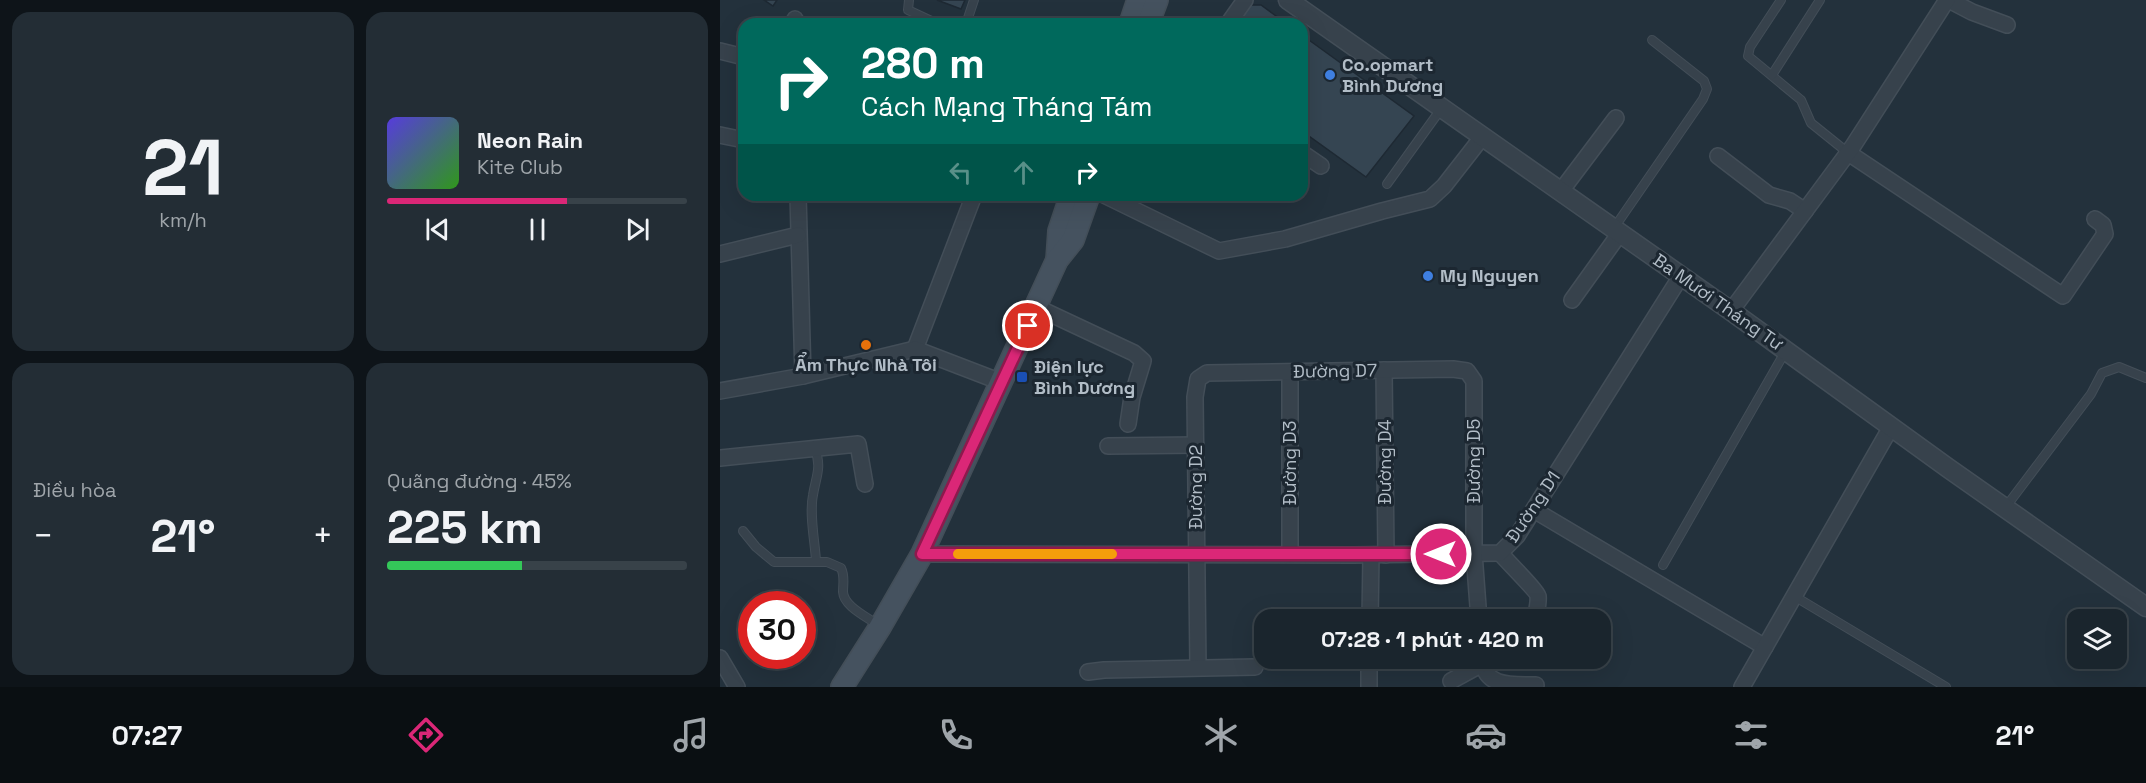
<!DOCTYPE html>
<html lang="vi">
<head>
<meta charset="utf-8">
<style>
  :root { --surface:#1a252d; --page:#232d35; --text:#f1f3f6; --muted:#9fa5aa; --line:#384249; --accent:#db2777 }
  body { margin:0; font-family:"Space Grotesk",sans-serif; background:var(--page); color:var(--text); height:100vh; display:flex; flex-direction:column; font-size:22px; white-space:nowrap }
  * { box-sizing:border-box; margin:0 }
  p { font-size:20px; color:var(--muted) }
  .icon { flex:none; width:33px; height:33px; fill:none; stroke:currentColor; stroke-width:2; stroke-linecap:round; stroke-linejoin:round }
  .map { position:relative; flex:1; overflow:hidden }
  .sheet { display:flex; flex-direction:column; gap:12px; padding:12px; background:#0e1419; width:720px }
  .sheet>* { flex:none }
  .guide { position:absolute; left:18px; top:18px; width:570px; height:183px; border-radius:18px; box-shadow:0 6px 24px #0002,0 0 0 2px var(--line); background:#00695c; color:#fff; overflow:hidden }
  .tools { position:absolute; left:1347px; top:609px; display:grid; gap:12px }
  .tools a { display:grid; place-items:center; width:60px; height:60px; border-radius:12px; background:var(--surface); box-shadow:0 6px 24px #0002,0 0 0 2px var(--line); font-size:30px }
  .speed { position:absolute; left:18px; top:591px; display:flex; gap:12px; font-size:30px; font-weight:700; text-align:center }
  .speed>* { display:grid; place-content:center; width:78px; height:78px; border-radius:50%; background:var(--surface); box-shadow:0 6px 24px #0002,0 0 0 2px var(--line); line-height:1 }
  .speed .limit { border:9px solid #d22; background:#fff; color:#111 }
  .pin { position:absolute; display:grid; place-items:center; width:51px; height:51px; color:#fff; margin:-26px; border:3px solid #fff; border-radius:50%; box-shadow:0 2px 6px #0007 }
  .me { position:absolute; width:66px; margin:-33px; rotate:270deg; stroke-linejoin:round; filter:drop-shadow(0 0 4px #0008) }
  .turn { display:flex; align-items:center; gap:21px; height:126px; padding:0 24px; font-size:27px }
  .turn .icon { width:78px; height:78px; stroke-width:2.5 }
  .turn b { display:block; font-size:42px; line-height:51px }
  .lanes { display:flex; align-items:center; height:57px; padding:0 24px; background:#0003; justify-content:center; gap:30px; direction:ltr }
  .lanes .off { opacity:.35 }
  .big { font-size:45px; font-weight:700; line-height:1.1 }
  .sheet .card { flex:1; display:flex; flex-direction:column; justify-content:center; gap:9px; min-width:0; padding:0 21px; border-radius:18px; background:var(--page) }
  .sheet .dial { align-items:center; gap:0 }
  .dial b { font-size:78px; line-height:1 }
  .song { display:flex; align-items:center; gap:18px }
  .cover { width:72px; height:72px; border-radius:9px; background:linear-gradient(135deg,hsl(250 70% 55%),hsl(110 70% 35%)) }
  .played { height:6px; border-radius:3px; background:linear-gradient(90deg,var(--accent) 60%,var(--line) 60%) }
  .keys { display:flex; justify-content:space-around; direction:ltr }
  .heat { display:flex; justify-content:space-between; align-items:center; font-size:33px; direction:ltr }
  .charge { height:9px; border-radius:4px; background:linear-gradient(90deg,#34c759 45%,var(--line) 0) }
  .sheet .tiles { flex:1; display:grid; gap:12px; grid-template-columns:repeat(2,1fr) }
  .trip { position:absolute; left:534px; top:609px; width:357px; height:60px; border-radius:18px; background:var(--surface); box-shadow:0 6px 24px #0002,0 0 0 2px var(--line); font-weight:700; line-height:60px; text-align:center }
  .dock { display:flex; height:96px; justify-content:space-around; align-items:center; background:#0a0f12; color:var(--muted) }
  .dock .icon { width:42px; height:42px }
  .dock .active { color:var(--accent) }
  .dock b { font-size:27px; color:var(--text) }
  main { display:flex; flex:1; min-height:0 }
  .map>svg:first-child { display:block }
  .building { fill:#354552; stroke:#1e2933; stroke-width:1.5 }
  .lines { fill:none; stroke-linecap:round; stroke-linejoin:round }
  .service-casing { stroke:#434e58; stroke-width:10 }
  .minor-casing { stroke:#434e58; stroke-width:18 }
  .tertiary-casing { stroke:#434e58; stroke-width:21 }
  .secondary-casing { stroke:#434e58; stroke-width:24 }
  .service { stroke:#37424c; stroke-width:8 }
  .minor { stroke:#37424c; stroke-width:15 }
  .tertiary { stroke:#37424c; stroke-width:18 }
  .secondary { stroke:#45525f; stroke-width:21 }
  .route-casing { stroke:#8e194d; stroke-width:15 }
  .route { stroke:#db2777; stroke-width:10 }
  .slow { stroke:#f59e0b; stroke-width:10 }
  .shop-dot { fill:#3f7fe0; stroke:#1c2731; stroke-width:2 }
  .food-dot { fill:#e8710a; stroke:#1c2731; stroke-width:2 }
  .transit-dot { fill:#1a4fb4; stroke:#1c2731; stroke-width:2 }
  .labels { text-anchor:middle; stroke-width:6; stroke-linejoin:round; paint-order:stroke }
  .poi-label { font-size:18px; font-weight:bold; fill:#b2bdc7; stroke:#1c2731; text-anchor:start }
  .street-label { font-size:18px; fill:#b2bdc7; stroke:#1c2731 }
</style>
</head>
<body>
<main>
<section class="sheet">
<div class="tiles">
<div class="card dial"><b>21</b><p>km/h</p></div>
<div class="card">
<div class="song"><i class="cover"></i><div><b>Neon Rain</b><p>Kite Club</p></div></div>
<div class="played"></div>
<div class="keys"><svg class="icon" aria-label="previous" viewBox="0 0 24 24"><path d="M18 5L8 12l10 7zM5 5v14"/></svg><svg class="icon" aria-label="pause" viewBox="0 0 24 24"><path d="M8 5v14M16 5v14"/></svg><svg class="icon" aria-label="next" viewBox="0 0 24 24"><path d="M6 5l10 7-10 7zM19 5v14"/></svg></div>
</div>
<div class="card"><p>Điều hòa</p>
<div class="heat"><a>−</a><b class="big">21°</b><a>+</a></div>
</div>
<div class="card"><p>Quãng đường · 45%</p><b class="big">225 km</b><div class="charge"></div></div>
</div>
</section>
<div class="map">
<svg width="1426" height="687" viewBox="0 0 1426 687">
  <rect width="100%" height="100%" fill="#23313c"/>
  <!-- building -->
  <g class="building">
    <polygon points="44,0 57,0 53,6"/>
    <polygon points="217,0 245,0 241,9"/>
    <polygon points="527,5 541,5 567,24 514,24"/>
    <polygon points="582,35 694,116 646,177 582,131"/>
  </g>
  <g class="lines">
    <defs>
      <g id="service">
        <polyline points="189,0 188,10 218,24"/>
        <polyline points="1061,0 1030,47 1028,56 1081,100 1091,123 1127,152"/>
        <polyline points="246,24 254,0"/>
        <polyline points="1052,75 1100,0"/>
        <polyline points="667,184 721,109"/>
        <polyline points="894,228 983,99 987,89 984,81 932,40"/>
        <path d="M95,449c7,19 1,27 -2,46 -4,19 2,47 3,66"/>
        <polyline points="1285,508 1371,394 1382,373 1399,367 1426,378"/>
        <path d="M23,531l13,16 18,15h53l14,6c4,8 2,15 2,24 1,15 25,25 36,34"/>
        <polyline points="943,565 1065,352"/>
        <polyline points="1074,596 1226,687"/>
      </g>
      <g id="minor">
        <polyline points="1229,0 1252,12 1287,25"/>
        <polyline points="75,19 75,24"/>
        <polyline points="508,24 525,0"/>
        <polyline points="0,51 24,57"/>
        <polyline points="0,135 24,140"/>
        <polyline points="1127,152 1343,296 1385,234 1383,225 1375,219"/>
        <polyline points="582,153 601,166"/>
        <polyline points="998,156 1049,195 1070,201 1085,211"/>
        <polyline points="841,191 896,118"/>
        <polyline points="78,195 83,376"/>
        <polyline points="384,195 499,251 565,239 662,211 710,199 724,186 763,136"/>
        <polyline points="0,254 78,235"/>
        <polyline points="852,300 900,233"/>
        <polyline points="316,307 414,353 423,361 412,397 408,424"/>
        <polyline points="1011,311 1133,146 1227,0"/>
        <polyline points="195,349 254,195"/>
        <polyline points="664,370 666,555"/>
        <polyline points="0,391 83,376 195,349 281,382"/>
        <polyline points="388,446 476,445"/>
        <polyline points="0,458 138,444 145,484"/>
        <polyline points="814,510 1045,647"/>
        <path d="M780,553c6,7 37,38 38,43 1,7 -2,17 -3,24"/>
        <polyline points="202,554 633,555 780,553 797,536 961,276"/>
        <polyline points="570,554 570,372"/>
        <polyline points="650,620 651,555"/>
        <polyline points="0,658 17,687"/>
        <path d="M762,658c2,29 27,27 54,27"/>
        <polyline points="478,667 475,397 478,379 487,373 733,369 747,371 754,381 754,553 759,620"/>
        <polyline points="368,672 384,670 535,667"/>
        <polyline points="731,681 762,664"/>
        <polyline points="649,687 649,658"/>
        <polyline points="1022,687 1171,427"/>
      </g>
      <polyline id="tertiary" points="568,0 1011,311 1228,468 1426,607"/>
      <g id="secondary">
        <polyline points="410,24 418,0"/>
        <polyline points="428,24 437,0"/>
        <polyline points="337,260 339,231 351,195"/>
        <polyline points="122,687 160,627 202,554 337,260 353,240 369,195"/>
      </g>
    </defs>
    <!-- service casing -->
    <use href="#service" class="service-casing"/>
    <!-- minor casing -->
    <use href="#minor" class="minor-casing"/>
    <!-- tertiary casing -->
    <use href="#tertiary" class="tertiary-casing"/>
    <!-- secondary casing -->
    <use href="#secondary" class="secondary-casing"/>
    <!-- service -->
    <use href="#service" class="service"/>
    <!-- minor -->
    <use href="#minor" class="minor"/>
    <!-- tertiary -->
    <use href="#tertiary" class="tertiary"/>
    <!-- secondary -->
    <use href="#secondary" class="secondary"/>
  </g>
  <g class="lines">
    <defs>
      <polyline id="route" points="308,326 202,554 721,554"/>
    </defs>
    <!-- route casing -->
    <use href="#route" class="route-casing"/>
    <!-- route -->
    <use href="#route" class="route"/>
    <!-- slow -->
    <polyline class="slow" points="238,554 392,554"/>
  </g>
  <!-- markers -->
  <g class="shop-dot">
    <circle cx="610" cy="75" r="6"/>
    <circle cx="708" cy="276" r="6"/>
  </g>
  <circle class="food-dot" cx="146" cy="345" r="6"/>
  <rect class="transit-dot" x="296" y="371" width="12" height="12" rx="3"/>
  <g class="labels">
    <!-- poi labels -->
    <g class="poi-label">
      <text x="622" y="71">Co.opmart<tspan x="622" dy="21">Bình Dương</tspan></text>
      <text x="720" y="282">My Nguyen</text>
      <text x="146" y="371" text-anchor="middle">Ẩm Thực Nhà Tôi</text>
      <text x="314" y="373">Điện lực<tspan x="314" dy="21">Bình Dương</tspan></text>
    </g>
    <!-- street labels -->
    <g class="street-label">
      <text transform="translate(998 302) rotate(35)" y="6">Ba Mươi Tháng Tư</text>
      <text transform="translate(615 371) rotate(-1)" y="6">Đường D7</text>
      <text transform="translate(754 461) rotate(-90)" y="6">Đường D5</text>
      <text transform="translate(665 462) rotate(-90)" y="6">Đường D4</text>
      <text transform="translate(570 463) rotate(-90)" y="6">Đường D3</text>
      <text transform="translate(476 487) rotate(-90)" y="6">Đường D2</text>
      <text transform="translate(813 507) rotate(-56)" y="6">Đường D1</text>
    </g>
  </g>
</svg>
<div class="tools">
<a><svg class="icon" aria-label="layers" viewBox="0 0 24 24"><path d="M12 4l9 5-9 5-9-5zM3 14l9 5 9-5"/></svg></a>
</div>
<div class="speed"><div class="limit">30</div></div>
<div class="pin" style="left:308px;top:326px;background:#d93025"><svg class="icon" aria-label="arrive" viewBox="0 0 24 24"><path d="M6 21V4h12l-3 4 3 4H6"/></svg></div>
<svg class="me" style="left:721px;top:554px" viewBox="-20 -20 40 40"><circle r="17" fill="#db2777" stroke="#fff" stroke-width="3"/><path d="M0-11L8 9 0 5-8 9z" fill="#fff"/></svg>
<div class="trip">07:28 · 1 phút · 420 m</div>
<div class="guide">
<div class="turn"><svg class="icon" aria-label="right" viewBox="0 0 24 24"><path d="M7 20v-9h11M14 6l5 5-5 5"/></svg><div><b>280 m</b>Cách Mạng Tháng Tám</div></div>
<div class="lanes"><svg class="icon off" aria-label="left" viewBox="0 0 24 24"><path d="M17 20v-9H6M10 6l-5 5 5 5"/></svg><svg class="icon off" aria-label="ahead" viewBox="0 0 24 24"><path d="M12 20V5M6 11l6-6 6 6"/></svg><svg class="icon" aria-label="right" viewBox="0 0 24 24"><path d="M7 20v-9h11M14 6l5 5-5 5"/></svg></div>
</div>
</div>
</main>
<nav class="dock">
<b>07:27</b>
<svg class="icon active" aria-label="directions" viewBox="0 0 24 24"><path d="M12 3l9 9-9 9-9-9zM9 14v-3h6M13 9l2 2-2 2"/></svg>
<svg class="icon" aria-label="music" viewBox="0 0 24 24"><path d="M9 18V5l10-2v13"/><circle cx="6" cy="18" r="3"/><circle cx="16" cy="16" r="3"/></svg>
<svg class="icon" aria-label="phone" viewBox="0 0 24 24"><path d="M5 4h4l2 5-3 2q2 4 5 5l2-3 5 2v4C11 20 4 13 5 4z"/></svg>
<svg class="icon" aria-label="climate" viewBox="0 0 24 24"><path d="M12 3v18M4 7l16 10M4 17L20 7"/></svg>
<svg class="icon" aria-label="car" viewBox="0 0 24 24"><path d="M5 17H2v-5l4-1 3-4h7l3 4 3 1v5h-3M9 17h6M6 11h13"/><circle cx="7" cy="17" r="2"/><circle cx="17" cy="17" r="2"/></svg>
<svg class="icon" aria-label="filters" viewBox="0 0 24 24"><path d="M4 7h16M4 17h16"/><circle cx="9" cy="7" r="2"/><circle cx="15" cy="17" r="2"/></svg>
<b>21°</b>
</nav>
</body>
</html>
